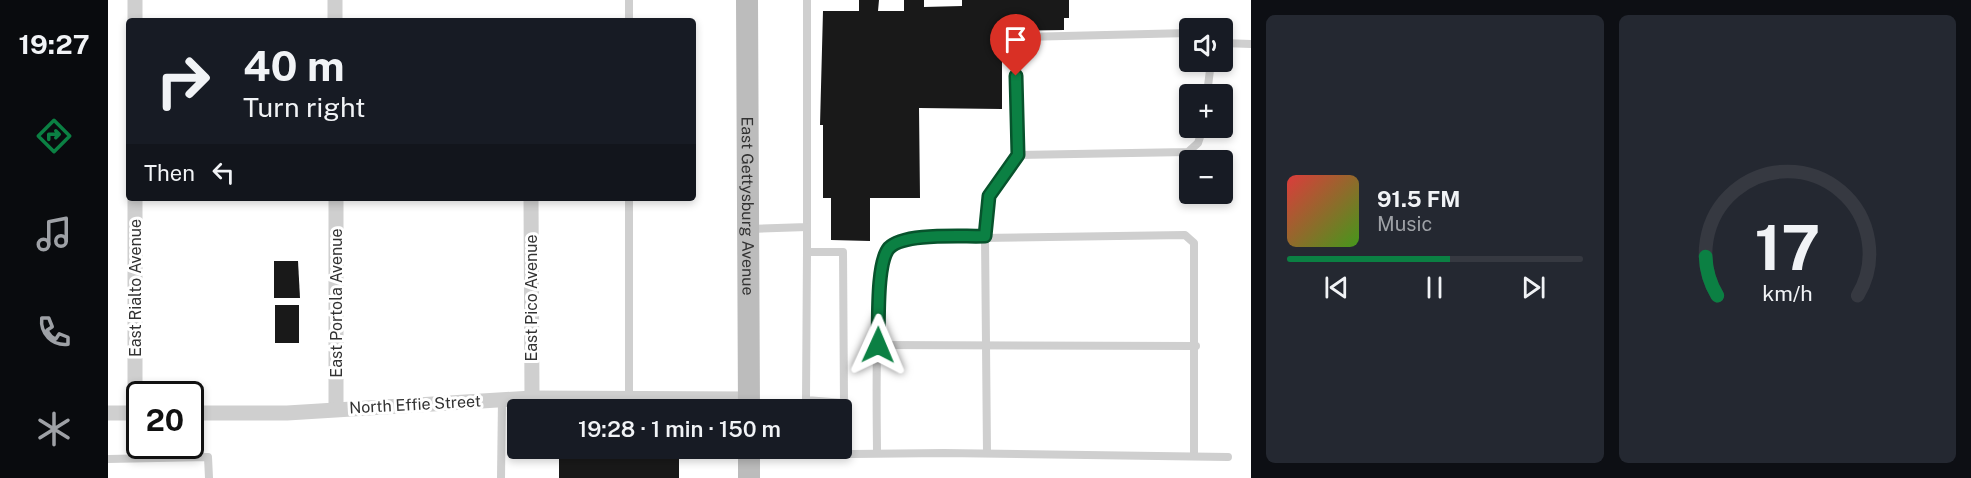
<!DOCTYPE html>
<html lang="en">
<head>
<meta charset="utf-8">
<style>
  :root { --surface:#171b24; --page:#242831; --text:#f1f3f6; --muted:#9ea1a6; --line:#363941; --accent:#0b8043 }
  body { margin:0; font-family:"Public Sans",sans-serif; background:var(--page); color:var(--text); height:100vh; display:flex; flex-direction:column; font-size:22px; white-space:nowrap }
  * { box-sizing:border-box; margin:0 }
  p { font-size:20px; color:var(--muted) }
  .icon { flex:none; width:33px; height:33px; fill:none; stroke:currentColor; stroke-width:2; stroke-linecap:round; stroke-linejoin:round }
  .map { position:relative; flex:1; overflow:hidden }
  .side { display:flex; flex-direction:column; gap:15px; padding:15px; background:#0d0f14; width:720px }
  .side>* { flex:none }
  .banner { position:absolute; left:18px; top:18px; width:570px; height:183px; border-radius:6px; box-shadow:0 3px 9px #0003; background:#171b24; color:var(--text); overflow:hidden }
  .fabs { position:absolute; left:1071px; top:18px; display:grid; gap:12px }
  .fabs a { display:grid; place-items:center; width:54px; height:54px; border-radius:6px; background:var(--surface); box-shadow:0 3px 9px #0003; font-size:30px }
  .speed { position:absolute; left:18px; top:381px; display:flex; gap:12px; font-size:30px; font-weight:700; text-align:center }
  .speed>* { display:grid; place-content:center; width:78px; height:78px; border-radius:50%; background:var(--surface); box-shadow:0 3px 9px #0003; line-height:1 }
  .speed .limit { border:3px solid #111; border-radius:9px; background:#fff; color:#111 }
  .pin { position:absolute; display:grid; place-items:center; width:51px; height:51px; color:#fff; margin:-62px -26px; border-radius:50% 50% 50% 0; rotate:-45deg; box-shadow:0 0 6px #0007 }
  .pin .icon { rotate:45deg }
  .me { position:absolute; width:66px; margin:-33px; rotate:1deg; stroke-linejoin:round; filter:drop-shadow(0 0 4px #0008) }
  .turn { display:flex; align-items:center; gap:21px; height:126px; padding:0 18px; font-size:27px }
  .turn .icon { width:78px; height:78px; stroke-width:2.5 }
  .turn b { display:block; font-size:42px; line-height:51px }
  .then { display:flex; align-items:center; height:57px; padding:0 18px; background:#0003; gap:12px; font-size:22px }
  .side .tile { flex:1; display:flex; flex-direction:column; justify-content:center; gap:9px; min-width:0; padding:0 21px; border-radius:9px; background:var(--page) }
  .side .dial { align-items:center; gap:0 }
  .dial svg { height:156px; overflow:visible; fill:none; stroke:var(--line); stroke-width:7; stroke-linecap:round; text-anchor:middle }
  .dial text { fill:var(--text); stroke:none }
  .song { display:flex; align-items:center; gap:18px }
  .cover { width:72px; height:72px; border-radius:9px; background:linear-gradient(135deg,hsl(0 70% 55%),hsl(100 70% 35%)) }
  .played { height:6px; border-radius:3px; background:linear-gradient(90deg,var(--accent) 55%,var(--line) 55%) }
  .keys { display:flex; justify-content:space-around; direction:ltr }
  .side .tiles { flex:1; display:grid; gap:15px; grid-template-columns:repeat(2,1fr) }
  .trip { position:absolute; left:399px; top:399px; width:345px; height:60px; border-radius:6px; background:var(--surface); box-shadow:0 3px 9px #0003; font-weight:600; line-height:60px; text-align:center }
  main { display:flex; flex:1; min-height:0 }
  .tabs { display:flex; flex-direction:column; width:108px; justify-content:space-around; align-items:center; background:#090b0e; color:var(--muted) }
  .tabs .icon { width:42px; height:42px }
  .tabs .on { color:var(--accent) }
  .tabs b { font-size:27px; color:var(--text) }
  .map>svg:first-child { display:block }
  .building { fill:#191919 }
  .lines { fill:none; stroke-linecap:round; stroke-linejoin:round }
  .lane { stroke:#cfcfcf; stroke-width:8 }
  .street { stroke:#cfcfcf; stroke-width:15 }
  .secondary { stroke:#bcbcbc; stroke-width:22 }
  .route-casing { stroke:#07532c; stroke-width:15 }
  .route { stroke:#0b8043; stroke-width:10 }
  .labels { text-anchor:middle; stroke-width:6; stroke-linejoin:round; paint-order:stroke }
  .street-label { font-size:16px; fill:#323232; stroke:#fff }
</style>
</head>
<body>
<main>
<nav class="tabs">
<b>19:27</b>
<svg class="icon on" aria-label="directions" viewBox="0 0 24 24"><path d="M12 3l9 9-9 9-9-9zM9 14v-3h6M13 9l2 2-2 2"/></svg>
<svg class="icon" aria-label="music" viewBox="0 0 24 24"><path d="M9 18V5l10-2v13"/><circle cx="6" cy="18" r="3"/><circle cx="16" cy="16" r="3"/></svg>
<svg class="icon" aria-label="phone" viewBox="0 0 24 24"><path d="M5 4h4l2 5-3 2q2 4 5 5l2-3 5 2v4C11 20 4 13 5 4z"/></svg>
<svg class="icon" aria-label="climate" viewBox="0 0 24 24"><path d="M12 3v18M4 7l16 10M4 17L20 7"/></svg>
</nav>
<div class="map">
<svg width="1143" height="478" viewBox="0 0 1143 478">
  <rect width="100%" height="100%" fill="#fff"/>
  <!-- building -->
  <g class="building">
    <polygon points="751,0 771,0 770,11 796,11 796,0 816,0 816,7 854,6 854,0 961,0 961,18 956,18 956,30 894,31 894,109 811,108 812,198 762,198 762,241 723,240 723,198 715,198 715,125 712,125 715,11 751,11"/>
    <polygon points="166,261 190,261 192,298 166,298"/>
    <rect x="167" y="305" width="24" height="38"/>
    <rect x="451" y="448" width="120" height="30"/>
  </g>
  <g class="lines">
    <!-- lane -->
    <g class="lane">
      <polyline points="521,0 521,21"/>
      <polyline points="1082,33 914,37 907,56 910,155 1080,152 1090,143 1095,128"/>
      <polyline points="1114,43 1143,44"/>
      <polyline points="1099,94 1103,62"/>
      <polyline points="521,198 521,398"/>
      <polyline points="641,229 699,227 699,0"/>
      <polyline points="699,252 735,252 736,403 698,400 699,252 699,227"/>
      <polyline points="770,345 1088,346"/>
      <path d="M769,453c0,-32 -4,-187 12,-205 4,-4 12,-6 16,-9l280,-4 9,8v213"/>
      <polyline points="879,453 877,236 881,196 910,155"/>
      <polyline points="642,455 836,453 1120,457"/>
      <polyline points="0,459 100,457 101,478"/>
      <polyline points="393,478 394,399"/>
    </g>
    <!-- street -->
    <g class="street">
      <polyline points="27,0 27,21"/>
      <polyline points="227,0 227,21"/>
      <polyline points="27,198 27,413"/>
      <polyline points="228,198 228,408"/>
      <polyline points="423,198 424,398"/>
      <polyline points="0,413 32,413"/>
      <polyline points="82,413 179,413 424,398 641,399"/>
    </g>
    <!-- secondary -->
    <g class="secondary">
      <path id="s1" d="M639,0l2,410"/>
      <polyline points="641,448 641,478"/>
    </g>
  </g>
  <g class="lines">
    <defs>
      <path id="route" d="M770,345c1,-21 -2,-82 11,-97 15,-16 75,-11 96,-12l4,-40 29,-41 -2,-79"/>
    </defs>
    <!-- route casing -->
    <use href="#route" class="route-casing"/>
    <!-- route -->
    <use href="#route" class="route"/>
  </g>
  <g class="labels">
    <!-- street labels -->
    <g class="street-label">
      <text dy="6" stroke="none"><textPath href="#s1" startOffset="206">East Gettysburg Avenue</textPath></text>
      <text transform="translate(27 288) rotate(-90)" y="6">East Rialto Avenue</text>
      <text transform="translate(423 298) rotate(-90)" y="6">East Pico Avenue</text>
      <text transform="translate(228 303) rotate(-90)" y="6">East Portola Avenue</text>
      <text transform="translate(307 404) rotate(-3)" y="6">North Effie Street</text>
    </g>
  </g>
</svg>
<div class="fabs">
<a><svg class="icon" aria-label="sound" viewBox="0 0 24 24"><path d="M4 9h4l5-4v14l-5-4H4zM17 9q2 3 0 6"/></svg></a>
<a>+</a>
<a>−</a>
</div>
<div class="speed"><div class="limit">20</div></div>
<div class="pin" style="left:908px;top:76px;background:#d93025"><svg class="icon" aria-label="arrive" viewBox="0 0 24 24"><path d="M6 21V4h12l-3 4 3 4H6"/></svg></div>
<svg class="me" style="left:770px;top:345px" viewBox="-20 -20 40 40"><path d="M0-17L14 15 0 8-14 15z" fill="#0b8043" stroke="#fff" stroke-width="4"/></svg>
<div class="trip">19:28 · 1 min · 150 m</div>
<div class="banner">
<div class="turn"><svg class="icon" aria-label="right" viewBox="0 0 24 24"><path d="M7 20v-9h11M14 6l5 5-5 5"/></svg><div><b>40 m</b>Turn right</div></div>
<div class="then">Then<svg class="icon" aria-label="left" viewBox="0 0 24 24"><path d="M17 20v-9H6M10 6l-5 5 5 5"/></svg></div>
</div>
</div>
<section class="side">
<div class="tiles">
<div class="tile">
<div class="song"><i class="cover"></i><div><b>91.5 FM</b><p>Music</p></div></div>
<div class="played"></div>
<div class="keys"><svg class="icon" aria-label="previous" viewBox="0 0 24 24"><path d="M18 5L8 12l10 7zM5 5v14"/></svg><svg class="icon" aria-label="pause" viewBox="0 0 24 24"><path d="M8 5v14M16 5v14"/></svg><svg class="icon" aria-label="next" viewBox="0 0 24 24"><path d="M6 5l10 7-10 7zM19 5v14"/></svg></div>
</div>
<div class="tile dial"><svg viewBox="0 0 100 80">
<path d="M14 69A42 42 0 1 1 86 69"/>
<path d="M14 69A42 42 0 0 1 8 49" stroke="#0b8043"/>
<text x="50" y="56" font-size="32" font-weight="700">17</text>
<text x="50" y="72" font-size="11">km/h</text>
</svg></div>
</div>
</section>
</main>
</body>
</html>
